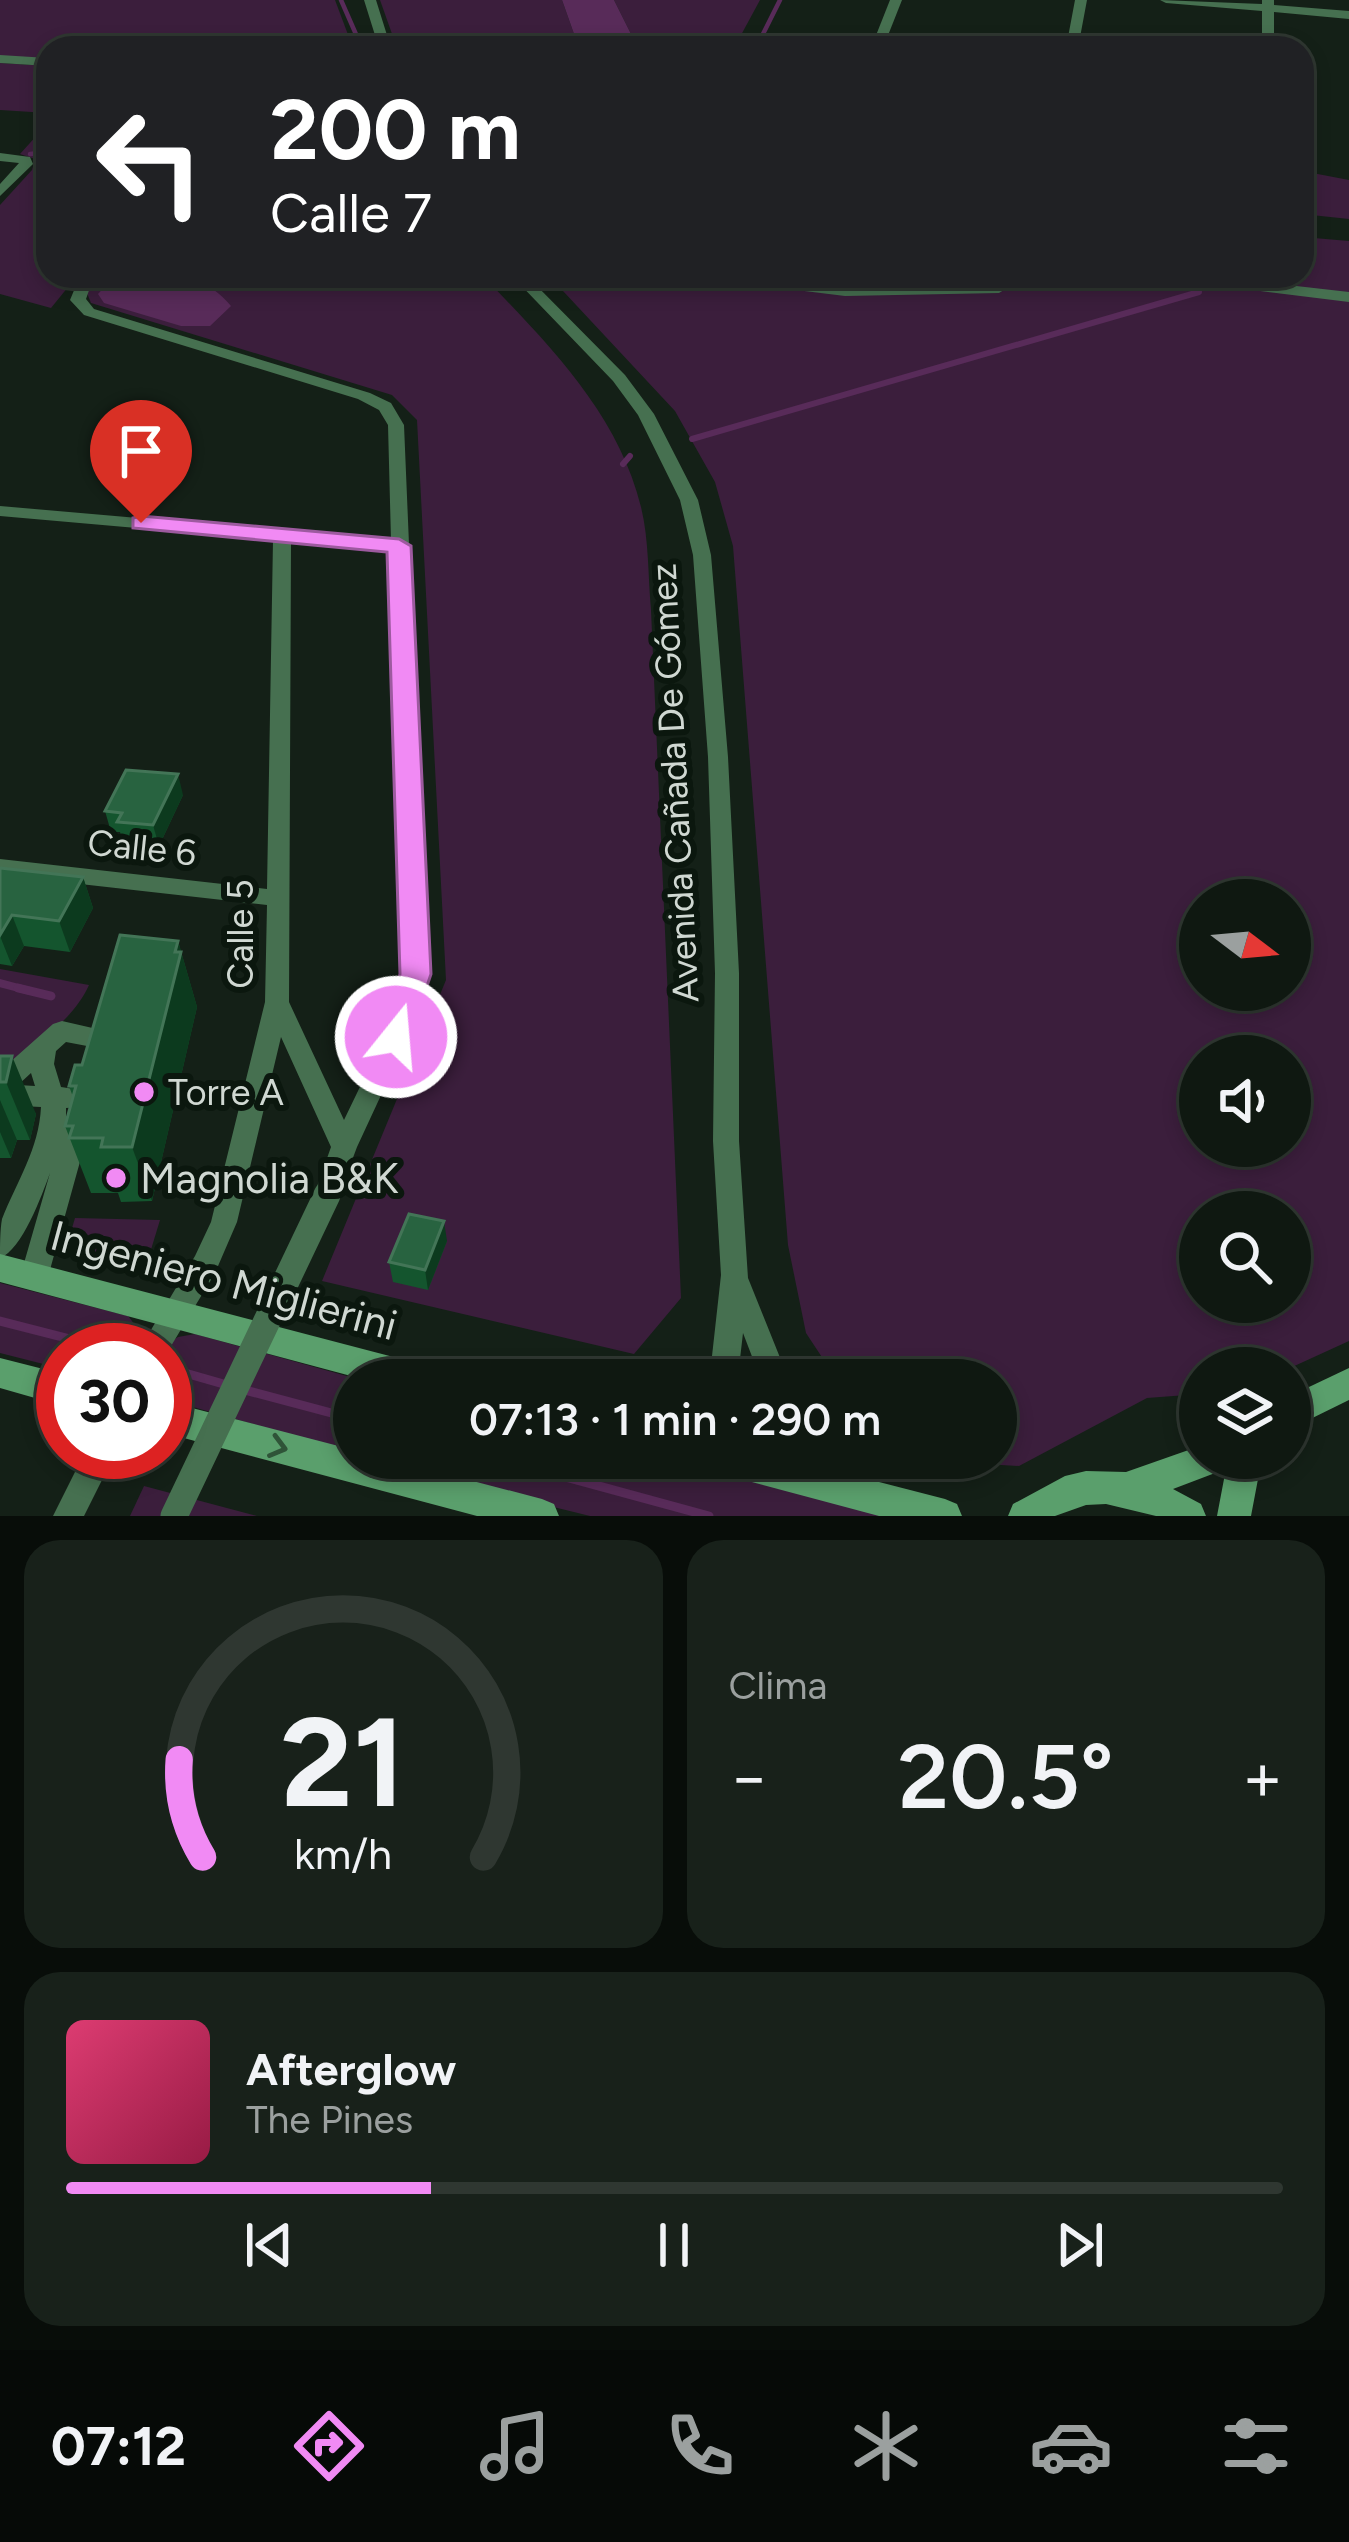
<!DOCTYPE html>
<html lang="es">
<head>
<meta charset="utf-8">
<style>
  :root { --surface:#0f1811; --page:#18211a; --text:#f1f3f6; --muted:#9ba09f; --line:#2f3731; --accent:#f18af4 }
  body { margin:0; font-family:Figtree,sans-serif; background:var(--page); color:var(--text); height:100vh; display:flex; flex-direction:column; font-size:45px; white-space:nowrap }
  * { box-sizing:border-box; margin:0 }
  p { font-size:39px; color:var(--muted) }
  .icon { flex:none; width:66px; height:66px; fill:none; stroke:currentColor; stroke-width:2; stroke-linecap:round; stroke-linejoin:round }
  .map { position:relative; height:1516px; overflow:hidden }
  .drawer { display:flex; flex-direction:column; gap:24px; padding:24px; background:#080d09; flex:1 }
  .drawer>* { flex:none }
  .banner { position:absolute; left:36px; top:36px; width:1278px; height:252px; border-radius:36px; box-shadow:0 6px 18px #0003,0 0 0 3px var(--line); background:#202124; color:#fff; overflow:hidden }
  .needle { width:78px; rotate:106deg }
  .buttons { position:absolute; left:1179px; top:879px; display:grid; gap:24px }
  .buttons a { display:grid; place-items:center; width:132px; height:132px; border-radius:50%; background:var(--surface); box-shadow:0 6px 18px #0003,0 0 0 3px var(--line); font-size:60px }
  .speed { position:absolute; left:36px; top:1323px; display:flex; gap:24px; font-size:60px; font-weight:700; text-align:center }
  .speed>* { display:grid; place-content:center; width:156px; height:156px; border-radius:50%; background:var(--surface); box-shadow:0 6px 18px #0003,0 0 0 3px var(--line); line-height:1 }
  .speed .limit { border:18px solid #d22; background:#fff; color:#111 }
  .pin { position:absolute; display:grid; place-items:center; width:102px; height:102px; color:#fff; margin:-123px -51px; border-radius:50% 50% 50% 0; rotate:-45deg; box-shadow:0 0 12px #0007 }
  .pin .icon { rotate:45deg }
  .me { position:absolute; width:132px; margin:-66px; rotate:17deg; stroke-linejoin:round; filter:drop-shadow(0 0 9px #0008) }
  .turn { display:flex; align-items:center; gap:42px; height:252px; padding:0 36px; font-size:54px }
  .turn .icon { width:156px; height:156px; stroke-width:2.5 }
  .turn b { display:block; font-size:84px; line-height:102px }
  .big { font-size:90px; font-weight:600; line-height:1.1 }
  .drawer .card { flex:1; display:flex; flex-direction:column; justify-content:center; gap:18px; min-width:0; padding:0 42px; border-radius:36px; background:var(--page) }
  .drawer .dial { align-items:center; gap:0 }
  .dial svg { height:312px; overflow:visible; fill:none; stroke:var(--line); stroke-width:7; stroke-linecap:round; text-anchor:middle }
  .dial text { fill:var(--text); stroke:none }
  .song { display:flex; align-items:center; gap:36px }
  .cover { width:144px; height:144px; border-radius:18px; background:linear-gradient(135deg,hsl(340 70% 55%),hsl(340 70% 35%)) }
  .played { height:12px; border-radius:6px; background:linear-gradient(90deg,var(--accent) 30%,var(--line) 30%) }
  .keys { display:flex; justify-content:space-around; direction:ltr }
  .heat { display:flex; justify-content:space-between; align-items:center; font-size:66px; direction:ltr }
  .drawer .tiles { flex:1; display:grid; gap:24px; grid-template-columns:1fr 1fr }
  .card:last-child { grid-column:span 2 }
  .trip { position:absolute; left:333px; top:1359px; width:684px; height:120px; border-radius:60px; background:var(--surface); box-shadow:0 6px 18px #0003,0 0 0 3px var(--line); font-weight:600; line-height:120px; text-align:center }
  .tabs { display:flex; height:192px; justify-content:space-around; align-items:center; background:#060a07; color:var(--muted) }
  .tabs .icon { width:84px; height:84px }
  .tabs .on { color:var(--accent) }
  .tabs b { font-size:54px; color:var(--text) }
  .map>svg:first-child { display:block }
  .green { fill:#3b1e3c; fill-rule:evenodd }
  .water { fill:#582b59 }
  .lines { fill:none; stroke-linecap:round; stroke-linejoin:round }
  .stream-far3 { stroke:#582b59; stroke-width:4.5 }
  .stream-far2 { stroke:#582b59; stroke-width:6 }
  .stream-far1 { stroke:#582b59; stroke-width:8 }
  .stream { stroke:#582b59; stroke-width:9 }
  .street { fill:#467050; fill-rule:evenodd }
  .secondary { fill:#5a9f6c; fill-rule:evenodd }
  .street-bridge { stroke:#467050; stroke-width:27 }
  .wall { fill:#14552e }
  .shaded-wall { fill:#0c3a1e }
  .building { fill:#286340; stroke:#437557; stroke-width:3 }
  .oneway { stroke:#2f5438 }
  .route { fill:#f18af4; stroke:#9d5a9f; stroke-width:3 }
  .poi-dot { fill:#f18af4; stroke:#0b170e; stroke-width:4.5 }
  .labels { text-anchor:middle; stroke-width:12; stroke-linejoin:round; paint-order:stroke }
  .street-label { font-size:36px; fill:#d0d8d2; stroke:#0b170e }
  .poi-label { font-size:36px; fill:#d0d8d2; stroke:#0b170e; text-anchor:start }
  .near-poi-label { font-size:42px; fill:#d0d8d2; stroke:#0b170e; text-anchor:start }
  .near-street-label { font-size:42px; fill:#d0d8d2; stroke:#0b170e }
</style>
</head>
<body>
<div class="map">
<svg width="1349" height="1516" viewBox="0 0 1349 1516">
  <rect width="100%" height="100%" fill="#142017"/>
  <!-- green -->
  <g class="green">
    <polygon points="0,0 335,0 353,48 48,48 48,59 0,56"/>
    <polygon points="380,0 562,0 579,48 397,48"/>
    <polygon points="614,0 760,0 734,48 638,48"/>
    <polygon points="0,63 48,66 48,113 0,110"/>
    <polygon points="48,123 48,276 77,276 51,308 0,294 0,205 32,170 35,159 20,154"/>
    <polygon points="1302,171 1349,180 1349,219 1302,214"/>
    <path d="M1302,237l47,4v1100l-59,27h-90v26l-53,4 -128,68 -85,-5 -5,-3h67v-78h-159l-31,-47 -18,-88 -55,-699 -18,-64 -40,-71 -126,-135h753zM1200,900h90v90h-90zM1200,1056h90v90h-90zM1200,1212h90v90h-90z"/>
    <path d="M96,276h387c65,68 135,137 158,231 8,32 7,70 10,103l30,688 -47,56 -312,-73 124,-301 -29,-560 -25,-25 -301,-92 -6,-15z"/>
    <path d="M0,969l89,16c-15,34 -58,66 -89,85z"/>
    <polygon points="75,1218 160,1220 146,1266 67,1245"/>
    <path d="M0,1283l128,33c9,10 13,21 7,34h-72v19l-63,-16z"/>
    <polygon points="195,1334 361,1380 354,1380 354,1453 165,1399 161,1348 178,1337"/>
    <polygon points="442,1458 666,1458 886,1516 590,1516 460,1484"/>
    <polygon points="144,1486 257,1516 130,1516"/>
  </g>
  <!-- water -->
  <g class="water">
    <polygon points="562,0 614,0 638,48 579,48"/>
    <path d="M115,276c45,0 85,-8 116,30l-21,20h-29l-77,-23 -6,-9z"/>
  </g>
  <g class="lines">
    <!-- stream-far3 -->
    <g class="stream-far3">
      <polyline points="341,0 362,48"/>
      <polyline points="756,48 780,0"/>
      <polyline points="30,154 48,152"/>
    </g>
    <!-- stream-far2 -->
    <g class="stream-far2">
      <polyline points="692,439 1199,292 1191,276"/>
      <polyline points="623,464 630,456"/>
    </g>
    <!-- stream-far1 -->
    <polyline class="stream-far1" points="0,983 30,991"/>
    <!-- stream -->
    <g class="stream">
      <polyline points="18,988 51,996"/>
      <polyline points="0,1321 113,1350"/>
      <polyline points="171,1369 227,1385"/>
      <polyline points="241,1389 354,1419"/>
      <polyline points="496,1458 709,1516"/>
    </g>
    <!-- street -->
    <g class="street">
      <polygon points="364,0 376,0 391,48 379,48"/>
      <polygon points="890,0 902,0 883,48 871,48"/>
      <polygon points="1075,0 1087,0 1078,48 1066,48"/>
      <polygon points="1160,0 1262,4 1262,0 1274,0 1274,5 1349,11 1349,19 1274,12 1274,48 1262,48 1262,11 1166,3"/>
      <polygon points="0,55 48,58 48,66 0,63"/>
      <polygon points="0,153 30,157 33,164 0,196 0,184 19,163 0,161"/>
      <path d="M80,276h14l-8,23 8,10 276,84 21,10 13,22 23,549 -19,63 -51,110 -21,56 -9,3 -9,-3 -4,-8 17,-48 -50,-110 -44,185 -22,51 -50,83v-6h-26l56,-94 16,-34 54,-220 2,-97 -267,-30v-16l267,30 6,-349 -273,-24v-10l391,34 -3,-115 -9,-15 -21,-11 -274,-84 -14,-15zM291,542l100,9 12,423 -19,63 -40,83 -55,-118z"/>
      <polygon points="512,276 527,276 625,375 654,414 698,500 711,555 728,757 739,973 739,1141 748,1278 789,1380 761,1380 743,1333 740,1359 729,1380 699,1380 712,1356 721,1275 713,1141 715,973 708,757 693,555 680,500 638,415 613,381"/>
      <polygon points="709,276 755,276 845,286 999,283 1007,288 999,293 845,296 716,280"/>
      <polygon points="1226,278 1349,292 1349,302 1221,286 1218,283"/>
      <path d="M62,1021l48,11 3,7 -6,19 -9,3 -9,-3 -2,-12 -21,-4 -10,9 -2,13 7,23 33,5 4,7 -4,7 -28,2v13l3,-7 9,-3 9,3 4,8 -43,155 -4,9 -10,3 -10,-3 -4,-9 30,-104c-8,22 -28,77 -50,85 0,-12 0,-28 2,-39 15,-38 37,-70 39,-112l-41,-2v-34l53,-47zM31,1073l4,13 -17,-1z"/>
      <polygon points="85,1452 116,1452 84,1516 53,1516"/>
      <path d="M803,1458h37l23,20 4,10 -4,10 -11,5c-18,-8 -41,-27 -49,-45z"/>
    </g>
    <!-- secondary -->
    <g class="secondary">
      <polygon points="0,1254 424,1365 436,1369 440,1380 366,1380 0,1282"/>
      <polygon points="0,1358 63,1374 63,1406 0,1388"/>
      <polygon points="1349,1368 1349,1400 1290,1429 1290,1396"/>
      <polygon points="165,1401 354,1450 354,1458 385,1458 542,1499 554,1504 559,1516 477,1516 165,1433"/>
      <polygon points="1200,1446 1200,1458 1262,1458 1251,1516 1217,1516 1228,1458 1223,1470 1173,1489 1201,1504 1206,1516 1156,1516 1106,1504 1086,1505 1055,1516 1008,1516 1013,1504 1065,1476 1086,1471 1126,1472"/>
      <polygon points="705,1458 786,1458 945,1499 957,1504 962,1516 879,1516 722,1474 710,1470"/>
    </g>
    <!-- street-bridge -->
    <polyline class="street-bridge" points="174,1516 327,1195"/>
  </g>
  <!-- wall -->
  <g class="wall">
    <polygon points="183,795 159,846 123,842 120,832 111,832 105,811"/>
    <polygon points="0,868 83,877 93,908 70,952 24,946 12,966 0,964"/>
    <polygon points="178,941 197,1007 152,1201 121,1202 118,1193 91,1193 65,1126 73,1097 69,1086 82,1065"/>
    <polygon points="0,1056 36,1114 30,1140 17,1140 11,1158 0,1158"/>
    <polygon points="447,1241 428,1290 393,1282 389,1262"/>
  </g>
  <!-- shaded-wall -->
  <g class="shaded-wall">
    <polygon points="178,774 183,795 159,846 153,825"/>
    <polygon points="83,877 93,908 70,952 59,921"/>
    <polygon points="12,915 24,946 12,966 0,936"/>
    <polygon points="178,941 197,1007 152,1201 132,1147"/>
    <polygon points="12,1056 36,1114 30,1140 6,1082"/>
    <polygon points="0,1100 17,1140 11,1158 0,1132"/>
    <polygon points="444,1221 447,1241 428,1290 425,1270"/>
  </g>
  <!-- building -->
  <g class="building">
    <polygon points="126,770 178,774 153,825 117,822 122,813 105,811"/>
    <polygon points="0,868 83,877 59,921 12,915 0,935"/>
    <polygon points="120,935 178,941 175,952 181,952 132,1147 101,1147 103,1138 69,1138 73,1126 65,1126 76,1086 69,1086 75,1065 82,1065"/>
    <polygon points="0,1056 12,1056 6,1082 0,1082"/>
    <polygon points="409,1214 444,1221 425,1270 389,1262"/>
  </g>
  <!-- one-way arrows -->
  <defs><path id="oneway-chevron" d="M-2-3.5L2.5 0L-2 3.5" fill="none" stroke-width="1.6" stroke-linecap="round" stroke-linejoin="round" transform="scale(3)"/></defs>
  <use class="oneway" href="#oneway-chevron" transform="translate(278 1447) rotate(15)"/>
  <!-- route -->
  <polygon class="route" points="141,516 399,539 411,546 431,974 407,1046 396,1050 385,1046 380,1037 400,974 387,552 133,528 133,518"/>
  <!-- markers -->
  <g class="poi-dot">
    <circle cx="144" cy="1092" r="12"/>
    <circle cx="116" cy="1178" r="12"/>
  </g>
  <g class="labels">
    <!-- street labels -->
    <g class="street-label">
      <text transform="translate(674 783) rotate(-93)" y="13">Avenida Cañada De Gómez</text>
      <text transform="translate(142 847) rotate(6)" y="13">Calle 6</text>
      <text transform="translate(240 934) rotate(-90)" y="13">Calle 5</text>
    </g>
    <!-- poi labels -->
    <g class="poi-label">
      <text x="168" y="1105">Torre A</text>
    </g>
    <!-- near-poi labels -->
    <g class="near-poi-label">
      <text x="140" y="1193">Magnolia B&amp;K</text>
    </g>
    <!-- near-street labels -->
    <g class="near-street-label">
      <text transform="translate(224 1280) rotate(15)" y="15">Ingeniero Miglierini</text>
    </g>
  </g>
</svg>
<div class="buttons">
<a><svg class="needle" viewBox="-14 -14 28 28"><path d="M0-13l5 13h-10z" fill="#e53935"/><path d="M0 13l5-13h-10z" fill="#9ba09f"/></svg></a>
<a><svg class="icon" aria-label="sound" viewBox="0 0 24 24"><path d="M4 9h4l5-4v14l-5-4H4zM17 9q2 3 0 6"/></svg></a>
<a><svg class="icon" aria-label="search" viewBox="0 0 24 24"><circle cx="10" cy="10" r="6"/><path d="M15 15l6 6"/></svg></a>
<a><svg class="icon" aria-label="layers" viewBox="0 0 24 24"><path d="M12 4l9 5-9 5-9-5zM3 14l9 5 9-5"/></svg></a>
</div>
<div class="speed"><div class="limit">30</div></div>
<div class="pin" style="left:141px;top:523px;background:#d93025"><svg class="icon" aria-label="arrive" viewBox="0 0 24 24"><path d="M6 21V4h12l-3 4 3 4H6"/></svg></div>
<svg class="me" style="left:396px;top:1037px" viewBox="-20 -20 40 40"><circle r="17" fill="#f18af4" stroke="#fff" stroke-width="3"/><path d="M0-11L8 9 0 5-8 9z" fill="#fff"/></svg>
<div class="trip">07:13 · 1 min · 290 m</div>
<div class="banner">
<div class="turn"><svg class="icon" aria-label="left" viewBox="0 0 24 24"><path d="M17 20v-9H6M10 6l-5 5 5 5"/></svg><div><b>200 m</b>Calle 7</div></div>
</div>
</div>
<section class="drawer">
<div class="tiles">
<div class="card dial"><svg viewBox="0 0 100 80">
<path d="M14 69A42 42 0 1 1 86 69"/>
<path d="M14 69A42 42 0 0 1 8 44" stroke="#f18af4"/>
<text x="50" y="56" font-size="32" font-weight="700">21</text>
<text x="50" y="72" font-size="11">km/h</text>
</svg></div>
<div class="card"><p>Clima</p>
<div class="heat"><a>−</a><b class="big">20.5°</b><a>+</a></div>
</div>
<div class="card">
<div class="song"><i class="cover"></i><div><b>Afterglow</b><p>The Pines</p></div></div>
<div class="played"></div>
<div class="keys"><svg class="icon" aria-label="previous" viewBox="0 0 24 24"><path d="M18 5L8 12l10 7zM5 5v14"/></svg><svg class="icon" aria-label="pause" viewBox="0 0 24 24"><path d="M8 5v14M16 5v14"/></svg><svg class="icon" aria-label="next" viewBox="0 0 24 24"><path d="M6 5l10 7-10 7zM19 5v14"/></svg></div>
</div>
</div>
</section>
<nav class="tabs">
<b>07:12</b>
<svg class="icon on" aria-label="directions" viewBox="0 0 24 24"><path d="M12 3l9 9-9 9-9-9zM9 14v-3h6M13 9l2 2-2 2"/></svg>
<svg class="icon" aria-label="music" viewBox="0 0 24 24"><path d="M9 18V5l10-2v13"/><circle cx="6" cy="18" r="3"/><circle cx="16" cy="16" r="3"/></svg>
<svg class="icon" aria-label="phone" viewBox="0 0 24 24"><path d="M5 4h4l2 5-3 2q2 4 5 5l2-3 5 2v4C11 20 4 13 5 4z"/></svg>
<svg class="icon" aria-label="climate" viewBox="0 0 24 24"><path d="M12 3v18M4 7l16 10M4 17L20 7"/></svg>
<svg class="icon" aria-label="car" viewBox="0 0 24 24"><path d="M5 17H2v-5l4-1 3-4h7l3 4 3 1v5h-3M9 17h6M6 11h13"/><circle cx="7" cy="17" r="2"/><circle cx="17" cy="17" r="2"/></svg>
<svg class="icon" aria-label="filters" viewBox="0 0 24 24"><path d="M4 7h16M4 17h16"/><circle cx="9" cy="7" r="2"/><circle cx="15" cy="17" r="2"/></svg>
</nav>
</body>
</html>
